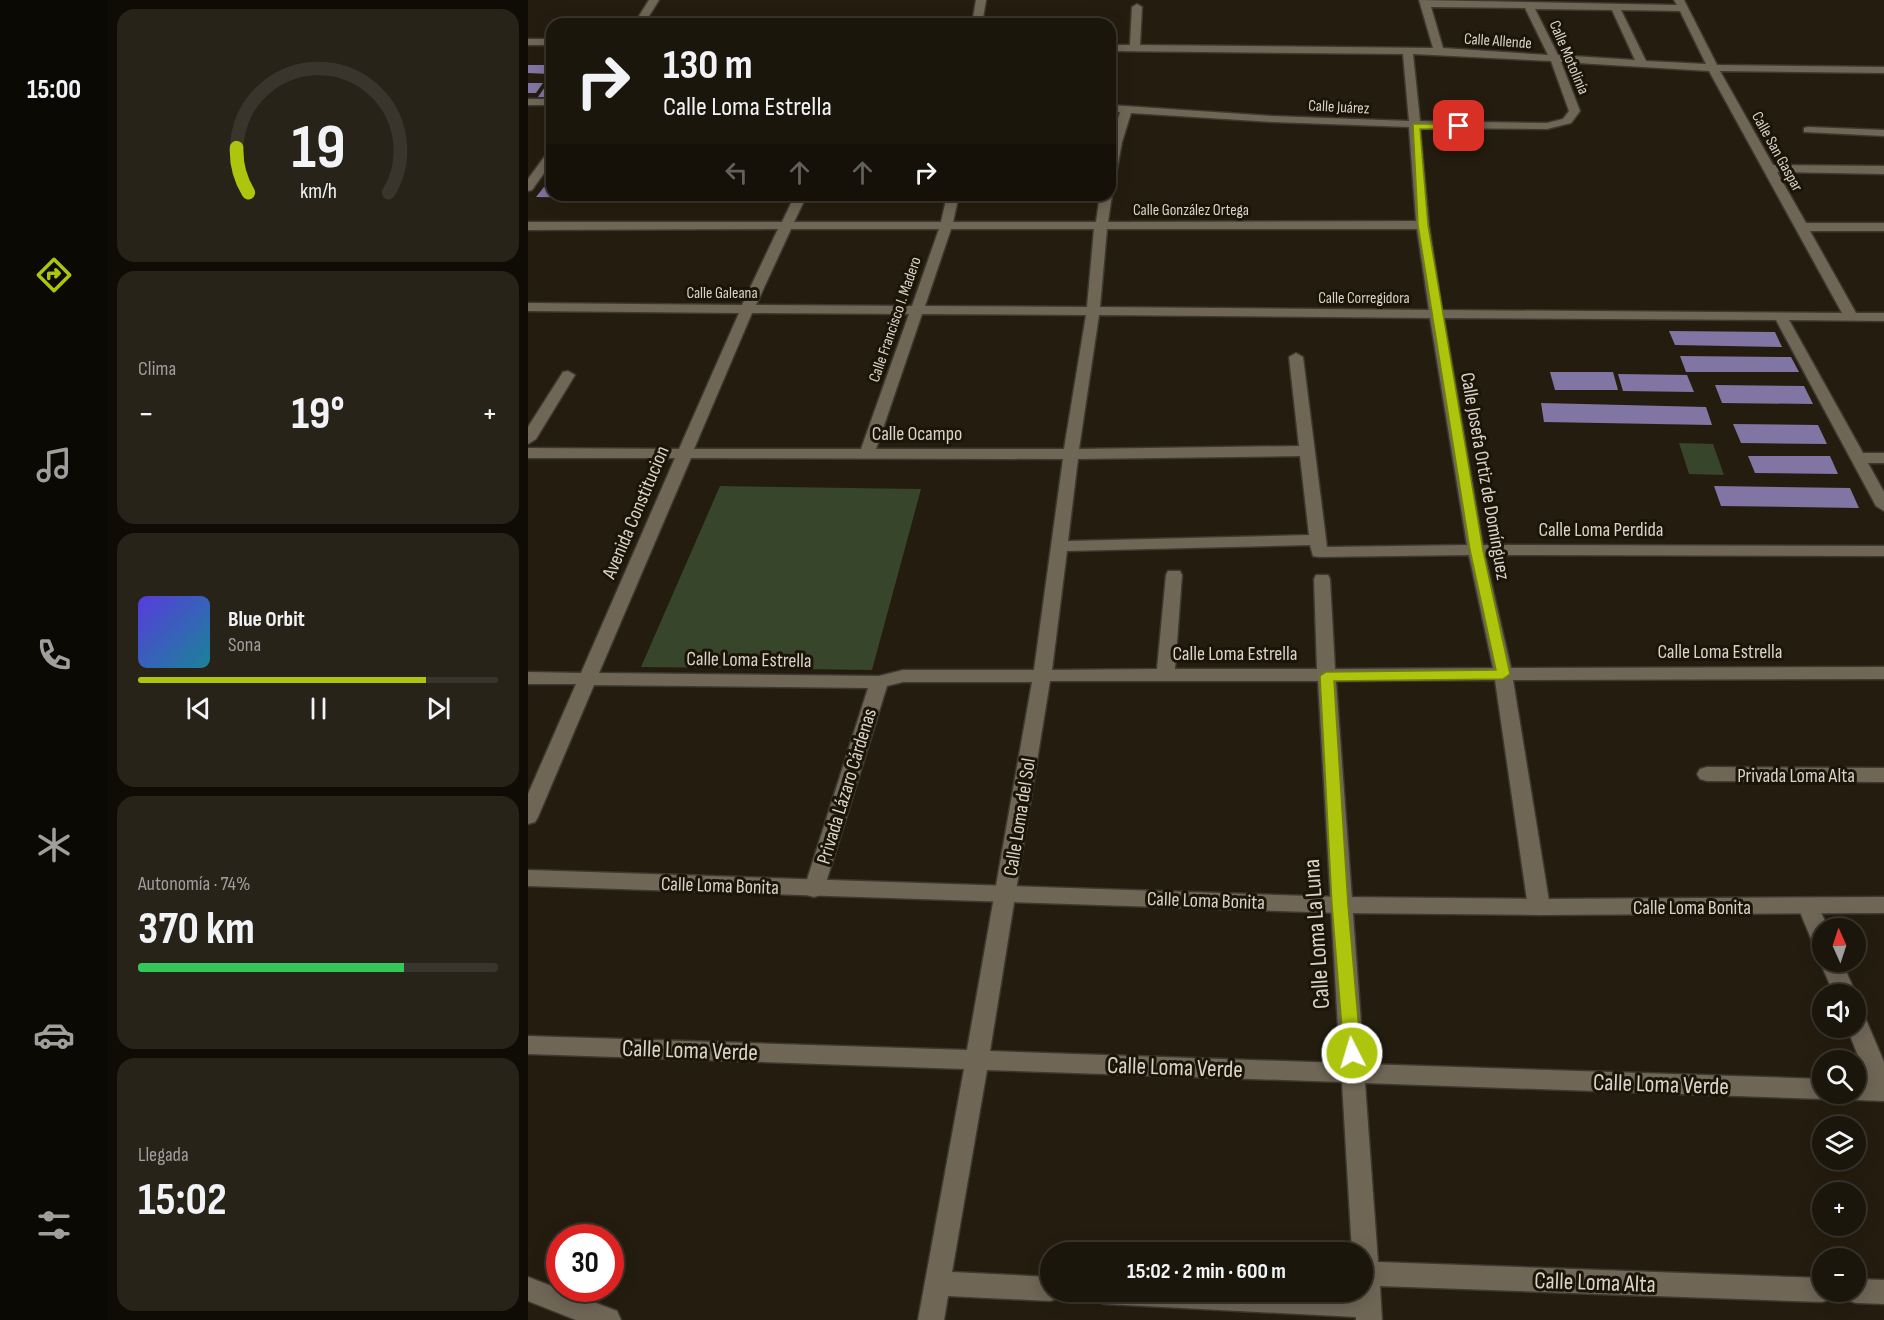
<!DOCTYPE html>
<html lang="es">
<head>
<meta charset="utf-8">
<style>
  :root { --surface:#1b160b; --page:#282319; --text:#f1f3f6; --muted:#a09f9d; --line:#39352c; --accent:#adc60d }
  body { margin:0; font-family:"Sofia Sans Condensed",sans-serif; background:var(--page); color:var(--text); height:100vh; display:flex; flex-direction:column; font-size:22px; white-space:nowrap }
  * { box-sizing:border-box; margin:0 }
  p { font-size:20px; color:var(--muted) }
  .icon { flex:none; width:33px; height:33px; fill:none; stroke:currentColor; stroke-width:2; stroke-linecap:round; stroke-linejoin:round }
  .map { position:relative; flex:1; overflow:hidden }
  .drawer { display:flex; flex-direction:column; gap:9px; padding:9px; background:#0f0c06; width:420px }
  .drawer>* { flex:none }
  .guide { position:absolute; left:18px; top:18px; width:570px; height:183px; border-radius:18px; box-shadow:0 3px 15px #0003,0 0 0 2px var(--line); background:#1b160b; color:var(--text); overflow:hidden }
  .needle { width:39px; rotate:357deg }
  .tools { position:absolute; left:1284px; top:918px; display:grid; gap:12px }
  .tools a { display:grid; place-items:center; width:54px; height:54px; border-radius:50%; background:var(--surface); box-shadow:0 3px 15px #0003,0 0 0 2px var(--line); font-size:30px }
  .speed { position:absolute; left:18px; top:1224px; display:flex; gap:12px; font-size:30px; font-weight:700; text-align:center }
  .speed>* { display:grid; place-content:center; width:78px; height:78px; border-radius:50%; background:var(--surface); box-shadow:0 3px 15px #0003,0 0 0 2px var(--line); line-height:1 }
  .speed .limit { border:9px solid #d22; background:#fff; color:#111 }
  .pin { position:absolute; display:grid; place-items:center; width:51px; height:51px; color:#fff; margin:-26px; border-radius:12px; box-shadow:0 3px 9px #0006 }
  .me { position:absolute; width:66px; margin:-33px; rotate:355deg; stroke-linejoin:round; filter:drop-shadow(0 0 4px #0008) }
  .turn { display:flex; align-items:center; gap:21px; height:126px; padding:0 18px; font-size:27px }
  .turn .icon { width:78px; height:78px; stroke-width:2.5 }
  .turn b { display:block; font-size:42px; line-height:51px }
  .lanes { display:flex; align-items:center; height:57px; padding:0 18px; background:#0003; justify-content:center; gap:30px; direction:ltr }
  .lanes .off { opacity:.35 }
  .big { font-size:45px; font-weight:700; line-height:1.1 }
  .drawer .tile { flex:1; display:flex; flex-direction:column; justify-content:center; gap:9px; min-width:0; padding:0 21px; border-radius:18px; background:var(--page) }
  .drawer .dial { align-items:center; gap:0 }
  .dial svg { height:156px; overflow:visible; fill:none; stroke:var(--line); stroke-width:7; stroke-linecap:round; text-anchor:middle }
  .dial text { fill:var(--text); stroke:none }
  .song { display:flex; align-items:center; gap:18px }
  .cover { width:72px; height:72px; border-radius:9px; background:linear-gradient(135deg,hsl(250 70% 55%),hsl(190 70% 35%)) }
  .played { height:6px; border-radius:3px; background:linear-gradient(90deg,var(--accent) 80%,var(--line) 80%) }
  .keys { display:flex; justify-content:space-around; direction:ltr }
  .heat { display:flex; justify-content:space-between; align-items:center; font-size:33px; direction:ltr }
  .charge { height:9px; border-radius:4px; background:linear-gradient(90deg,#34c759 74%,var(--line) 0) }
  .trip { position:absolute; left:512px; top:1242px; width:333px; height:60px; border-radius:30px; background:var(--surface); box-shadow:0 3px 15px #0003,0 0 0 2px var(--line); font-weight:700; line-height:60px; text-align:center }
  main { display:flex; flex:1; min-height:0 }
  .tabs { display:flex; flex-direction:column; width:108px; justify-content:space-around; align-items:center; background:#0b0904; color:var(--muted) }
  .tabs .icon { width:42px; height:42px }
  .tabs .on { color:var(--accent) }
  .tabs b { font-size:27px; color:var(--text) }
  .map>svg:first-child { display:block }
  .green { fill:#37452a }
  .building { fill:#8175a3 }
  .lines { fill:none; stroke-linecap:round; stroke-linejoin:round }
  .street-casing { stroke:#3d3830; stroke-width:3 }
  .secondary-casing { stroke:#3d3830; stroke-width:3 }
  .street { fill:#6f6656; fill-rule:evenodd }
  .secondary { fill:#6f6656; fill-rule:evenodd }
  .route { fill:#adc60d; stroke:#708108; stroke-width:1.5 }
  .labels { text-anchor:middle; stroke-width:6; stroke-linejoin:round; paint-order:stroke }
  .far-street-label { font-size:16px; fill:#d7d2ca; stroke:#1b1407 }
  .street-label { font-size:20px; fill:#d7d2ca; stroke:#1b1407 }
  .near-street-label { font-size:24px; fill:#d7d2ca; stroke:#1b1407 }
</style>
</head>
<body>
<main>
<nav class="tabs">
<b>15:00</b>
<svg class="icon on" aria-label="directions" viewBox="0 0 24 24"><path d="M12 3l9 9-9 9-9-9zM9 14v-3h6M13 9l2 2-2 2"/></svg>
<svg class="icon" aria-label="music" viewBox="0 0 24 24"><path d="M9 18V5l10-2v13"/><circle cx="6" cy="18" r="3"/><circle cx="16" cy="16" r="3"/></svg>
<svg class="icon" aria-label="phone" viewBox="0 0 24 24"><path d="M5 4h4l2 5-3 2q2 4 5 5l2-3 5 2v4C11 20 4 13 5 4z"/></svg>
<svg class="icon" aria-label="climate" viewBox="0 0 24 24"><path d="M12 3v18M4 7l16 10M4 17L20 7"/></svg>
<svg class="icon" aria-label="car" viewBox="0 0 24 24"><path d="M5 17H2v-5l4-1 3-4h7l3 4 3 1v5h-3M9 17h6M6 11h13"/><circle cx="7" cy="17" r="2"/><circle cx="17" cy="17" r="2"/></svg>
<svg class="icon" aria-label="filters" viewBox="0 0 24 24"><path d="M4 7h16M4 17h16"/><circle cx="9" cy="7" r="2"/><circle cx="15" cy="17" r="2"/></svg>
</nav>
<section class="drawer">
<div class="tile dial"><svg viewBox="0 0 100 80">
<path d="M14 69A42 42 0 1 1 86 69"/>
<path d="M14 69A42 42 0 0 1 8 46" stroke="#adc60d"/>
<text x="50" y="56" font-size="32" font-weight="700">19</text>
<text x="50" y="72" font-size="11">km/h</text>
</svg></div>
<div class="tile"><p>Clima</p>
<div class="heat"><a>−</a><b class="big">19°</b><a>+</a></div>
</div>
<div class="tile">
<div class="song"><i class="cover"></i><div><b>Blue Orbit</b><p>Sona</p></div></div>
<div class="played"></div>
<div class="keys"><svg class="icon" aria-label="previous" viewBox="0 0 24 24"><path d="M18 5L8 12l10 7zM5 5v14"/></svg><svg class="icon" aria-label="pause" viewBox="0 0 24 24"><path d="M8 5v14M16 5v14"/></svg><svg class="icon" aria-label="next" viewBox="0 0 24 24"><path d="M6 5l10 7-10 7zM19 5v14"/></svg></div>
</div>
<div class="tile"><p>Autonomía · 74%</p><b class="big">370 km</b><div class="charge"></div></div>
<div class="tile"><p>Llegada</p><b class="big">15:02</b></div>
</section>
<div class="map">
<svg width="1356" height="1320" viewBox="0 0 1356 1320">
  <rect width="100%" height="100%" fill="#241d0f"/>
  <!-- green -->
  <g class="green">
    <polygon points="1151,443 1185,444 1196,475 1161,474"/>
    <polygon points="192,486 393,489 344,670 113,667"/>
  </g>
  <!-- building -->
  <g class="building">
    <polygon points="0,65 24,65 24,68 20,74 0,73"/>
    <polygon points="21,81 24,81 24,97 10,97"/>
    <polygon points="0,83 15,83 8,93 0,93"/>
    <polygon points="16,187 24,187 24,195 75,195 74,198 8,197"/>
    <polygon points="78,195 149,195 148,197 76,197"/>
    <polygon points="1141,331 1247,332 1254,347 1147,345"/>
    <polygon points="1152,356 1263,357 1271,372 1158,372"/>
    <polygon points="1022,372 1085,372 1090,390 1027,390"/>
    <polygon points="1090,374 1159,375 1166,392 1095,391"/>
    <polygon points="1187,385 1276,386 1285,404 1194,403"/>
    <polygon points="1013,403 1178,407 1184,425 1016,422"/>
    <polygon points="1205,424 1290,425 1299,444 1213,443"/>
    <polygon points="1220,456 1302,456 1310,474 1227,473"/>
    <polygon points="1186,486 1322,488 1331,508 1193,506"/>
  </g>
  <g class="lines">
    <defs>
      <g id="street">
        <polygon points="121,0 131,0 116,24 106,24"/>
        <polygon points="448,0 458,0 454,24 444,24"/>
        <path d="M891,0l258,5 -3,-5h10l33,65 167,2v6l-164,-2 53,94 111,1v8l-107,-2 29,51h78v8h-74l46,82h28v8l-95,-1 74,133h21v10h-16l16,29v19l-8,-5 -100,-186 -332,-2 39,227 401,1v10l-399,-1 26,113 373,-1v12l-371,1 37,227 -4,6 -7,2 -7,-2 -4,-6 -33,-227 -159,1 28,383 458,15v15h10l-10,5 -457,-16 13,179 444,16v14h12l-3,7 -9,3 -442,-16 2,34h-26v-3l-251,-13 -9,-3 -4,-9h270v-40h-10l-10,-170 -355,-12 -35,202 98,5v15h12l-3,6 -9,3 -102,-5 -4,24h-26l46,-251 -436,-15v-18l439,14 65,-368h-129l-16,4 -63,203 -3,6 -7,2 -7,-2 -3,-6 64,-201 -274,-3 -56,132 -3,5 -7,2v-30l48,-110h-48v-12l53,1 94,-215h-147v-10l151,1 60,-136 -211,-2v-8l214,2 36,-76 -250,1v-8h254l13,-27h12l-13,27h147l6,-27h12l-6,27h143l4,-27h10v-3l2,3 -4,27 308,-1 -7,-94 -136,-5 -142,-9 -9,29 -6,33 -6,4v-35l10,-32 -10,-1v-6l163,11 136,5 -6,-67 -293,-3v-6h20l2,-38 5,-3 5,3 -2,38 293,3zM903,7l94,1 23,47 -105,-7zM1007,9l77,1 23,50 -77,-5zM1093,10l59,1 26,53 -60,-3zM885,54l138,7 18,50 -6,8 -16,4 -127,-2zM1033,62l148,9 133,242 -400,-3 -13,-85 -9,-97 127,1 24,-6 9,-12zM263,229h148l-27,77 -156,-1zM423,229h143l-7,78 -162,-1zM579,229h310l12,81 -329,-3zM224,313l157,1 -48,135h-167zM394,314l164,1 -22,134h-188zM571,315l331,3 37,227 -140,2 -24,-190 -7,-4 -7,4 10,89 -220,3zM772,456l9,79 -241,6 10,-82zM163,458l372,1 -29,211h-131l-24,6 -280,-3zM782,545l3,11 6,1 150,-2 24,113 -158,1 -5,-90 -2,-4h-12l-2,4 3,90h-142l7,-94 -2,-4h-12l-2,4 -9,94 -105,1 15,-119zM522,681h268l22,382 -350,-12z"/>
        <rect x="0" y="39" width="24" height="6"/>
        <rect x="0" y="99" width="24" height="6"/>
        <polygon points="1280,127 1356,130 1356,136 1276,132 1276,128"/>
        <polygon points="24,151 24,162 4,190 0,191 0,179 20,152"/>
        <polygon points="40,371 47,375 8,439 0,444 0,427 35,372"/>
        <polygon points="1179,767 1356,768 1356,782 1179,781 1172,779 1169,774 1172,769"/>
        <polygon points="1281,899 1288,901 1300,928 1294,928 1294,948 1286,946 1270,907 1274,901"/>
        <polygon points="1294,957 1294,962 1314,962 1328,994 1328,995 1306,994 1292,962"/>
        <polygon points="1328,1012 1336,1015 1356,1062 1356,1101 1328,1100 1320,1097 1318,1094 1328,1094 1328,1080 1340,1081 1319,1028 1328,1028"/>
        <polygon points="0,1277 89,1311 93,1320 48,1320 0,1301"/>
        <polygon points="1328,1279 1356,1280 1356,1304 1328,1303 1319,1300 1315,1292 1328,1292"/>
      </g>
      <polygon id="secondary" points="0,870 812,897 1011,899 1356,897 1356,913 1011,915 812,913 0,886"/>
    </defs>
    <!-- street casing -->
    <use href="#street" class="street-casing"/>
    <!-- secondary casing -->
    <use href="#secondary" class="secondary-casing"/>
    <!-- street -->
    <use href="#street" class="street"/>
    <!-- secondary -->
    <use href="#secondary" class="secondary"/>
  </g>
  <!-- route -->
  <polygon class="route" points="885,124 931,124 936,126 931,129 892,129 900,225 955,550 982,674 975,679 806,681 820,905 833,1053 830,1058 824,1060 818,1058 816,1053 804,905 792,676 798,672 968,670 942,550 890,225"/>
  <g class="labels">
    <!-- far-street labels -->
    <g class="far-street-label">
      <text transform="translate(970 40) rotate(4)" y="6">Calle Allende</text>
      <text transform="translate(1042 57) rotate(67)" y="6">Calle Motolinía</text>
      <text transform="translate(811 106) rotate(3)" y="6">Calle Juárez</text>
      <text transform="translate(1250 151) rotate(61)" y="6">Calle San Gaspar</text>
      <text x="663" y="215">Calle González Ortega</text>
      <text x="194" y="298">Calle Galeana</text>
      <text x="836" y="303">Calle Corregidora</text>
      <text transform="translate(366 319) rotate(-71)" y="6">Calle Francisco I. Madero</text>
    </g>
    <!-- street labels -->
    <g class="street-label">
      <text x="389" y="440">Calle Ocampo</text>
      <text transform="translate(958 476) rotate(80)" y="7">Calle Josefa Ortiz de Domínguez</text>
      <text transform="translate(107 512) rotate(-67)" y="7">Avenida Constitucion</text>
      <text x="1073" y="536">Calle Loma Perdida</text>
      <text x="1192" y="658">Calle Loma Estrella</text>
      <text x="707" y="660">Calle Loma Estrella</text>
      <text transform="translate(221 659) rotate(1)" y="7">Calle Loma Estrella</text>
      <text x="1268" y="782">Privada Loma Alta</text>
      <text transform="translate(318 786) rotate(-73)" y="7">Privada Lázaro Cárdenas</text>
      <text transform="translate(491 817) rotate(-81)" y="7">Calle Loma del Sol</text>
      <text transform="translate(192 885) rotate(2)" y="7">Calle Loma Bonita</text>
      <text transform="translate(678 900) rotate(2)" y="7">Calle Loma Bonita</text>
      <text x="1164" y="914">Calle Loma Bonita</text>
    </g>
    <!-- near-street labels -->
    <g class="near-street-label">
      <text transform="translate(788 934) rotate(-94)" y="8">Calle Loma La Luna</text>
      <text transform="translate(162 1050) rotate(2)" y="8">Calle Loma Verde</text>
      <text transform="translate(647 1067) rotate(2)" y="8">Calle Loma Verde</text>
      <text transform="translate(1133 1084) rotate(2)" y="8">Calle Loma Verde</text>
      <text transform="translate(1067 1282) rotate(2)" y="8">Calle Loma Alta</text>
    </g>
  </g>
</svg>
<div class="tools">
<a><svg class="needle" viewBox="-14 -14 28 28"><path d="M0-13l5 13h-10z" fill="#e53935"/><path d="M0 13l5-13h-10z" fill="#a09f9d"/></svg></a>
<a><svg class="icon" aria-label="sound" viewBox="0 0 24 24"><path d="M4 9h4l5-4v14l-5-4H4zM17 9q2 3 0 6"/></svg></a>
<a><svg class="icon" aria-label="search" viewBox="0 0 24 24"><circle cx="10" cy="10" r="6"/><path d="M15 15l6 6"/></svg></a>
<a><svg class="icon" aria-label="layers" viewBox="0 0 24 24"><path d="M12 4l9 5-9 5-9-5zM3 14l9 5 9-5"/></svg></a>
<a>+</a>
<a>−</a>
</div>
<div class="speed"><div class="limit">30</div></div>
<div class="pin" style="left:931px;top:126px;background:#d93025"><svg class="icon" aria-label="arrive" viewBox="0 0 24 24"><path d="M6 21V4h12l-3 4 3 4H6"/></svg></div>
<svg class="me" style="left:824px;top:1053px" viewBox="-20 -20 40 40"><circle r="17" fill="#adc60d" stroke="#fff" stroke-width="3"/><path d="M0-11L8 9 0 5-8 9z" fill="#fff"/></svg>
<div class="trip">15:02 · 2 min · 600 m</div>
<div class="guide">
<div class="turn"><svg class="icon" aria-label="right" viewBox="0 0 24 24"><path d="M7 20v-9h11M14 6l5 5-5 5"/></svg><div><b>130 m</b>Calle Loma Estrella</div></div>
<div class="lanes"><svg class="icon off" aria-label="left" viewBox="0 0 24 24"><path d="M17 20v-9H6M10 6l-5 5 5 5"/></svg><svg class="icon off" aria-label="ahead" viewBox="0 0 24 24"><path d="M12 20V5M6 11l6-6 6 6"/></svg><svg class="icon off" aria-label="ahead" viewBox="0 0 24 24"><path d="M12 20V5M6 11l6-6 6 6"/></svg><svg class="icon" aria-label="right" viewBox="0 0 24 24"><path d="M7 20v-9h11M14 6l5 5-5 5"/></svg></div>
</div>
</div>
</main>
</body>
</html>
